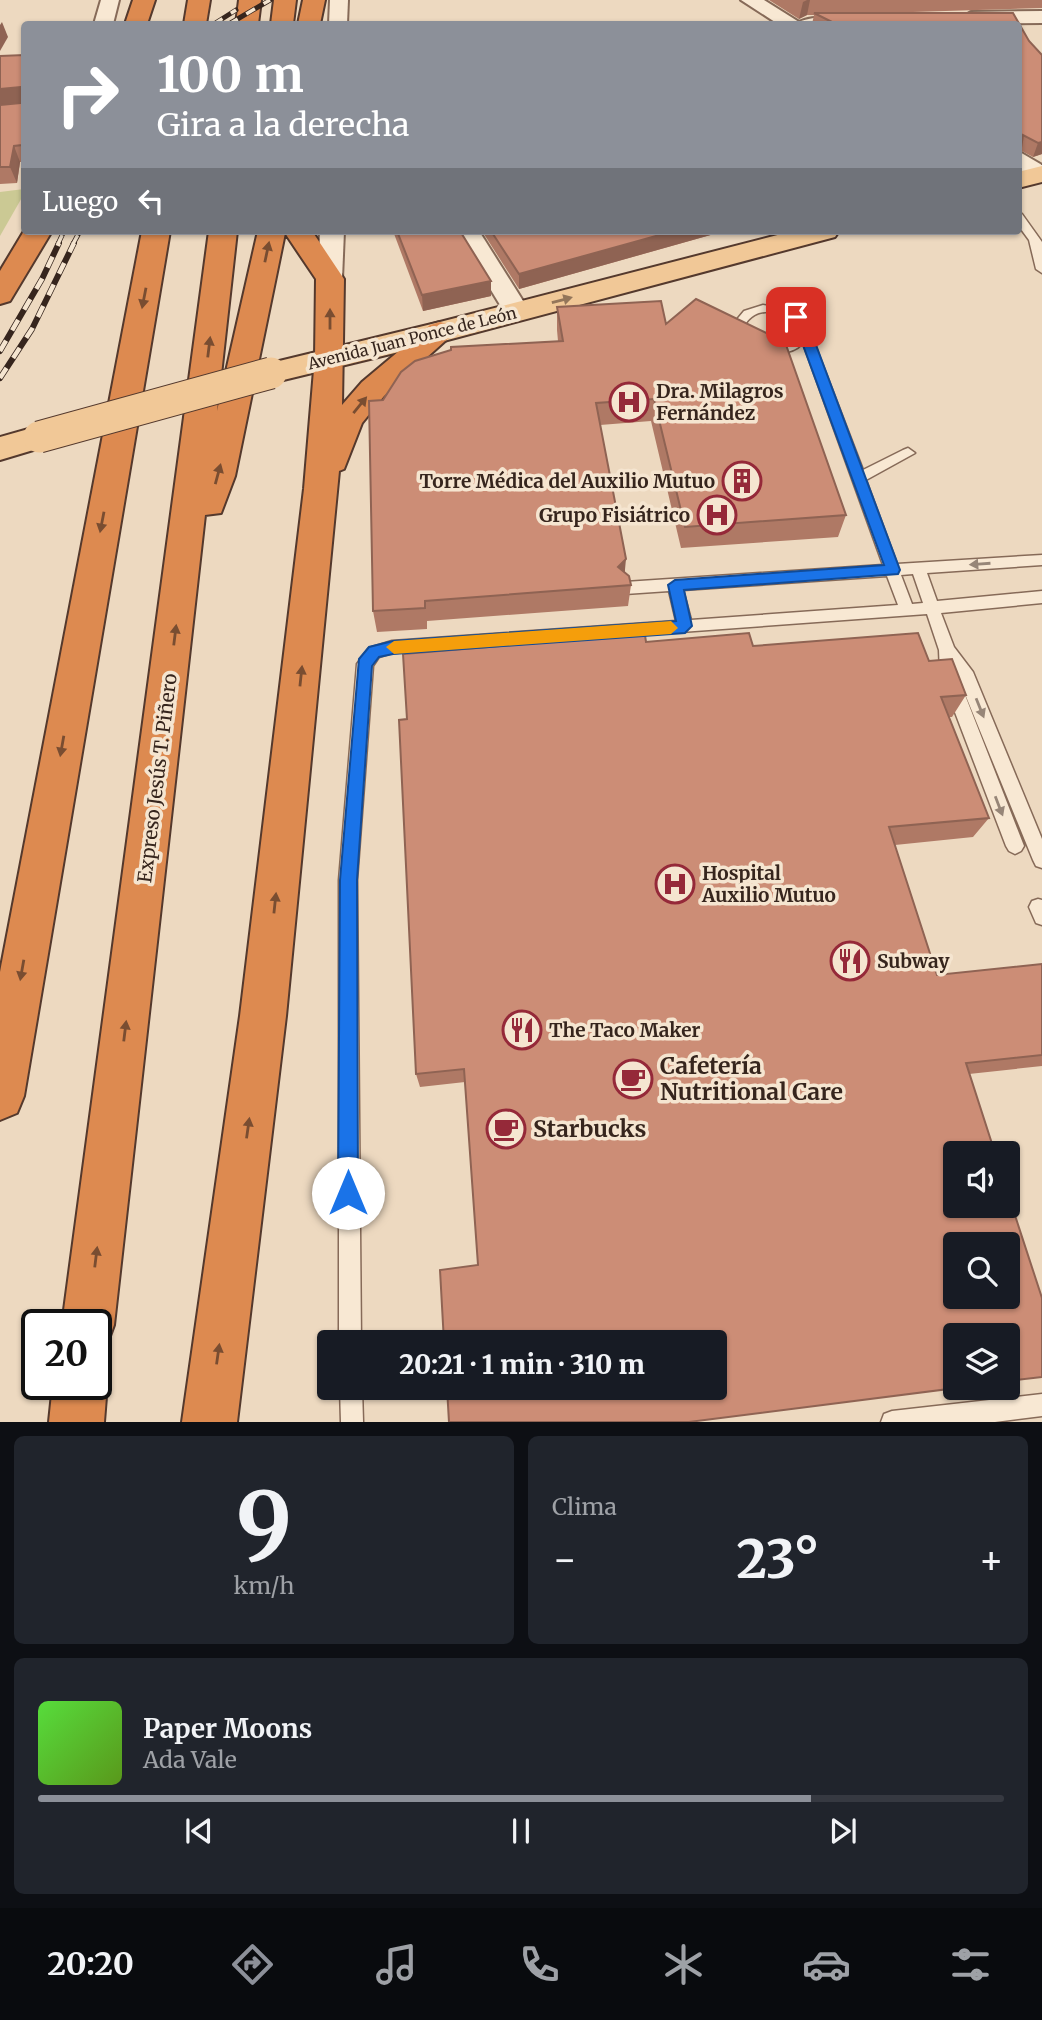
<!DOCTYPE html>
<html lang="es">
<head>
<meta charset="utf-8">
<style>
  :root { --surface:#171b24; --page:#20242c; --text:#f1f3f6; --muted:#9ea1a6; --line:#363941; --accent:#8c9099 }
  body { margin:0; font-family:Merriweather,serif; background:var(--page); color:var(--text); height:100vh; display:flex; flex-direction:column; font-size:26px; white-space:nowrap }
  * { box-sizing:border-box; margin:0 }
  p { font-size:23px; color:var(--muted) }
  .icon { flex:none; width:38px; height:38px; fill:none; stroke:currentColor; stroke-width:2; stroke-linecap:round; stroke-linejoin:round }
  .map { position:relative; height:1422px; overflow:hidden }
  .details { display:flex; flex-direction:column; gap:14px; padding:14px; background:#0d0f14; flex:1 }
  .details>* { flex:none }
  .guide { position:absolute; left:21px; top:21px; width:1001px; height:214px; border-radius:7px; box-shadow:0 2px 5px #0004; background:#8c9099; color:#fff; overflow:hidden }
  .controls { position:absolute; left:943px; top:1141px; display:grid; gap:14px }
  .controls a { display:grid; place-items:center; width:77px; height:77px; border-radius:7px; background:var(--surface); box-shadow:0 2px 5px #0004; font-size:35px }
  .speed { position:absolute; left:21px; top:1309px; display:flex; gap:14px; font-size:35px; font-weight:700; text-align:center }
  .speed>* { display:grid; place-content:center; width:91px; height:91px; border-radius:50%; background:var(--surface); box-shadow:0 2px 5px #0004; line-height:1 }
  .speed .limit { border:4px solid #111; border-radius:10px; background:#fff; color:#111 }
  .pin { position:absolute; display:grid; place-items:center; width:60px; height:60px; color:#fff; margin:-30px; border-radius:14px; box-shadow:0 4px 10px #0006 }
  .me { position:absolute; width:77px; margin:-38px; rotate:0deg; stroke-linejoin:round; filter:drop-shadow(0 0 5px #0008) }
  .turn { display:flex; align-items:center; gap:24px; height:147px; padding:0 21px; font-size:32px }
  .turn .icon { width:91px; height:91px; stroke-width:2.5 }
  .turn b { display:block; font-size:49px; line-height:60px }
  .then { display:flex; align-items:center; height:66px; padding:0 21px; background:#0003; gap:14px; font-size:26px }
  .big { font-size:52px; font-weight:800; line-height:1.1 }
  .details .card { flex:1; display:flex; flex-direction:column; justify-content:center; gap:10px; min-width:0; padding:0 24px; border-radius:10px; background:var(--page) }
  .details .dial { align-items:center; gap:0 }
  .dial b { font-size:91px; line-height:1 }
  .song { display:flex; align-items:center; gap:21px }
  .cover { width:84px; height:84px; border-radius:10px; background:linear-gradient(135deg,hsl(110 70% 55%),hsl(90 70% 35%)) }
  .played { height:7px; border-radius:4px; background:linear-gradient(90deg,var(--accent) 80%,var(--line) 80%) }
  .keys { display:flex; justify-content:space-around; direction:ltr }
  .heat { display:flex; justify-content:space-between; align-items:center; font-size:38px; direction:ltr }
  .details .tiles { flex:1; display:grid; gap:14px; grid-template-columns:1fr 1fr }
  .card:last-child { grid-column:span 2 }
  .trip { position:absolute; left:317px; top:1330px; width:410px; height:70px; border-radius:7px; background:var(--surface); box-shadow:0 2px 5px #0004; font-weight:800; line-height:70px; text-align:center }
  .dock { display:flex; height:112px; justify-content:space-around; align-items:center; background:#090b0e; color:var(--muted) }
  .dock .icon { width:49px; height:49px }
  .dock .current { color:var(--accent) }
  .dock b { font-size:32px; color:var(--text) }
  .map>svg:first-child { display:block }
  .green { fill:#cbc994 }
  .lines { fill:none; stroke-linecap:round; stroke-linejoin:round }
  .service-casing { stroke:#866a58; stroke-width:3 }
  .minor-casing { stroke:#866a58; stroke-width:4 }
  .primary-casing { stroke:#54392d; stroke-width:4 }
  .motorway-casing { stroke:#54392d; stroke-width:4 }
  .service { fill:#f8e8d3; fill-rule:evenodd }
  .minor { fill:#f8e8d3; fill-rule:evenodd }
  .primary { fill:#f1c897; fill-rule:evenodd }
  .motorway { fill:#dd8a50; fill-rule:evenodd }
  .rail-far1-casing { stroke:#36251d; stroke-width:5 }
  .rail-casing { stroke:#36251d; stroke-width:6 }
  .rail-far1 { stroke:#f5e5d0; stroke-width:3.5; stroke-dasharray:10; stroke-linecap:butt }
  .rail { stroke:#f5e5d0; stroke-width:4.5; stroke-dasharray:12; stroke-linecap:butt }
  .primary-bridge-casing { stroke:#54392d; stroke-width:33; stroke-linecap:butt }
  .primary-bridge { stroke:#f1c897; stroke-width:31 }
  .wall { fill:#af7965 }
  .shaded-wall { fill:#8f6353 }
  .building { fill:#cc8d76; stroke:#8f6353; stroke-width:2; fill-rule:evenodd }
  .oneway { fill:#794d31 }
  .oneway2 { fill:#94765a }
  .oneway3 { fill:#978678 }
  .route { fill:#1a73e8; stroke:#114b97; stroke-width:2 }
  .slow { fill:#f59e0b }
  .labels { text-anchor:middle; stroke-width:7; stroke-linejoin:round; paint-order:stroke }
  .far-street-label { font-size:16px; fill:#36251d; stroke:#f5e5d0 }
  .poi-label { font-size:19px; font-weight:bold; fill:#36251d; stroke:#f5e5d0; text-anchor:start }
  .street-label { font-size:19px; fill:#36251d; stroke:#f5e5d0 }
  .near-poi-label { font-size:23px; font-weight:bold; fill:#36251d; stroke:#f5e5d0; text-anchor:start }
</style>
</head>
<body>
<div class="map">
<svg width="1042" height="1422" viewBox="0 0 1042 1422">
  <rect width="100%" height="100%" fill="#edd9c0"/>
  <!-- green -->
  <polygon class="green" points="24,189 24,194 0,236 0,192"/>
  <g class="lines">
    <defs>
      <g id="service">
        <polygon points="1018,213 1022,214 1042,242 1042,273 1036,269 1029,240 1018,225"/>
        <path d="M763,305l30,5 14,14 56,146 40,-20 5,-2 7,5 -49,27 31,84 145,-9v10l-115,8 10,28 105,-10v12l-101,10 13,34 19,25 69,167v29l-6,-2 -3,-6 -77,-188 68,174 -3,5 -6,3 -6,-3 -3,-5 -66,-173 -1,-23 -12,-36 -535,39 -13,4 -6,9 -16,214 4,462h-22v-462l18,-216 12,-16 23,-7 284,-20 -7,-30 -44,3 -7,-6 7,-6 258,-17 -80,-222c-16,18 -52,9 -66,-7l-3,-13 10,-12zM774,312c10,2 19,7 24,17l-7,13 -22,2 -20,-10 -3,-11c7,-10 16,-12 28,-11zM913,574l10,29 -11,1 -11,-29zM887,576l11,29 -207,15 -8,-30z"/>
        <polygon points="1038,899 1042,900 1042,925 1036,923 1029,907 1032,901"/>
        <polygon points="340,1388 362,1388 363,1422 341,1422"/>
        <polygon points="1042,1394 1042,1416 995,1422 881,1422 884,1414 892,1411"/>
      </g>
      <g id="minor">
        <polygon points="101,0 119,0 113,24 94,24"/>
        <polygon points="330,0 348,0 347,24 329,24"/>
        <path d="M741,0h23l35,22c11,-6 60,-9 69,0l-2,2h-88z"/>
        <polygon points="1042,11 1042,23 971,24 961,18 971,12"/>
        <polygon points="1018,151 1042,165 1042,180 1032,179 1018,169"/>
        <polygon points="320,231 344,231 342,279 339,284 330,287 321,284 318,279"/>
        <polygon points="455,231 479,231 530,312 526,318 517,320 508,318"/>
      </g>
      <g id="primary">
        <polygon points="1042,166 1042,182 1018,188 1018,172"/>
        <polygon points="793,231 839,231 835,237 440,342 271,383 260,380 256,373 260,366 271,363 440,322"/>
        <polygon points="39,426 50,429 55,437 50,445 0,460 0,437"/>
      </g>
      <g id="motorway">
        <polygon points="133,0 155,0 147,24 125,24"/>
        <polygon points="188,0 210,0 206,24 184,24"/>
        <polygon points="239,0 261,0 258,24 236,24"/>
        <polygon points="274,0 296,0 293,24 271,24"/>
        <polygon points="303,0 325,0 320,24 298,24"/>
        <polygon points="24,231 52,231 10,301 0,304 0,271"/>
        <polygon points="142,231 170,231 24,1096 17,1113 0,1120 0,972"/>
        <polygon points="209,231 237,231 217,411 258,231 312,231 344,279 342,405 362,382 430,325 440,322 450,325 455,332 384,396 362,423 344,469 339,471 286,1016 237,1422 182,1422 240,1016 304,489 315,358 316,279 285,233 235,476 221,513 205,515 114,1325 107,1344 96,1348 96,1325 62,1325"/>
        <polygon points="96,1364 107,1384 104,1422 49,1422 53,1384 96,1384"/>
      </g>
    </defs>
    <!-- service casing -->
    <use href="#service" class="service-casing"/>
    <!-- minor casing -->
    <use href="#minor" class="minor-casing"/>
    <!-- primary casing -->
    <use href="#primary" class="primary-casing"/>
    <!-- motorway casing -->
    <use href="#motorway" class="motorway-casing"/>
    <!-- service -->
    <use href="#service" class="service"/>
    <!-- minor -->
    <use href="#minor" class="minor"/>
    <!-- primary -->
    <use href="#primary" class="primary"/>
    <!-- motorway -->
    <use href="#motorway" class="motorway"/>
    <defs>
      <g id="rail-far1">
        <polyline points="214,24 236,10"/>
        <polyline points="229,24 270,0"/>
        <polyline points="58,244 64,231"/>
        <polyline points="73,244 80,231"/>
      </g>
      <g id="rail">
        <polyline points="0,351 42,279 59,243"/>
        <polyline points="0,378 32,329 74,243"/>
      </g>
    </defs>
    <!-- rail-far1 casing -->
    <use href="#rail-far1" class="rail-far1-casing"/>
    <!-- rail casing -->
    <use href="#rail" class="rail-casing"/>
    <!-- rail-far1 -->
    <use href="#rail-far1" class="rail-far1"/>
    <!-- rail -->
    <use href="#rail" class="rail"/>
    <defs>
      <polyline id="primary-bridge" points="39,437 271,373"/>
    </defs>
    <!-- primary-bridge casing -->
    <use href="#primary-bridge" class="primary-bridge-casing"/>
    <!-- primary-bridge -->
    <use href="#primary-bridge" class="primary-bridge"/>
  </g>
  <!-- wall -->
  <g class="wall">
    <polygon points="769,0 1042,0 1042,8 881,13 1013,13 1029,41 1042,55 1042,154 1033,157 1020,150 1018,154 1018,24 812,24 814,15 807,15 799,19"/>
    <polygon points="24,55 24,162 20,162 17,183 0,184 0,56"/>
    <polygon points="393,231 460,231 491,296 423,311"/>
    <polygon points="482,231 715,231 714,234 519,289"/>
    <polygon points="557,307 666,324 846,515 838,537 681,548 651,421 600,425 625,572 631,585 628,606 427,621 427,629 377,632 373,611 383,400 558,341 557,330"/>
    <polygon points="646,642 753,646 929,661 966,695 952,717 949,717 989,818 973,837 895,845 937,975 1042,964 1042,1066 969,1074 478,1265 465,1082 420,1087 416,1074 407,719"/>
  </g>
  <!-- shaded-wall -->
  <g class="shaded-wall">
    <polygon points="807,0 810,0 807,15 799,19 803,2"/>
    <polygon points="2,22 8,37 0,51 0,25"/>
    <polygon points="20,87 24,95 24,108 0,106 0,89"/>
    <polygon points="1042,142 1042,154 1033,157 1038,143"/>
    <polygon points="14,146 20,162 17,183 10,167"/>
    <polygon points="674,231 715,231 714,234 519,289 519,274"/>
    <polygon points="491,281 491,296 423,311 422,295"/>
    <polygon points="626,559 624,580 618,567"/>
  </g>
  <!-- building -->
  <g class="building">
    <polygon points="814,13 1013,13 1029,41 1042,55 1042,142 1038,143 1023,135 1021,148 1018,149 1018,24 836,24"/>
    <polygon points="24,55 24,95 23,104 24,104 24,134 22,145 14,146 10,167 0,167 0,105 20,103 20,87 0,89 0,56"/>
    <polygon points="397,231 460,231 491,281 422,295"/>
    <polygon points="491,231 674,231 519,274"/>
    <polygon points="696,299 785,342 846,515 685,527 654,399 596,403 626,559 618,567 629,576 631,585 425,601 425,608 373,611 369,401 383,400 401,372 415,361 451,350 451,347 563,341 557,307 661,301 666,324"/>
    <path d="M749,633l4,13 165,-13 11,28 23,-2 14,36 -25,2 48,121 -100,9 48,148 105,-11v91l-76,8 29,90h-39v53h52v-12l34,104v79l-34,4v-46h-52v53l-267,34h-240l-2,-34h267v-46h-270l-4,-72 38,-5 -14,-196 -48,5 -17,-354 8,-1 -4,-65 230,-19h12l1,7zM956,1244h52v53h-52z"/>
  </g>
  <!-- one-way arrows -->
  <defs><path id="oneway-solid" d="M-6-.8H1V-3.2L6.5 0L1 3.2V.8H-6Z" transform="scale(1.75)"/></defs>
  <g class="oneway">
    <use href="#oneway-solid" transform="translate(267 252) rotate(-78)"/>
    <use href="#oneway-solid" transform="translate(144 298) rotate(101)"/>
    <use href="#oneway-solid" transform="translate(330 319) rotate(-90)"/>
    <use href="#oneway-solid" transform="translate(209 347) rotate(-83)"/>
    <use href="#oneway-solid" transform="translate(360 405) rotate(-51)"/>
    <use href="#oneway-solid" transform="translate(218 474) rotate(-75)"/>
    <use href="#oneway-solid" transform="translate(102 522) rotate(101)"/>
    <use href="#oneway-solid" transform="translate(175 635) rotate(-83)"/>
    <use href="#oneway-solid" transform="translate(301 676) rotate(-84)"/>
    <use href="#oneway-solid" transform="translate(62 746) rotate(100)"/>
    <use href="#oneway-solid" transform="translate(275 903) rotate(-84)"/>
    <use href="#oneway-solid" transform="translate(22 970) rotate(100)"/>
    <use href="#oneway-solid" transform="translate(125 1031) rotate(-83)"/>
    <use href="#oneway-solid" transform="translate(248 1128) rotate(-82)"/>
    <use href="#oneway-solid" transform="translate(96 1257) rotate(-83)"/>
    <use href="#oneway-solid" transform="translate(218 1354) rotate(-82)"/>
  </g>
  <use class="oneway2" href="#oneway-solid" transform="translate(562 300) rotate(-15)"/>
  <g class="oneway3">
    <use href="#oneway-solid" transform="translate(980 564) rotate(176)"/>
    <use href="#oneway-solid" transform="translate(980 708) rotate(68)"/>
    <use href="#oneway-solid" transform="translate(999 806) rotate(69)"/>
  </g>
  <!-- route -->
  <polygon class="route" points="796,313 800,314 810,329 900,570 898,574 684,590 692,626 685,633 393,654 379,657 372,666 357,880 358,1193 355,1200 348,1203 341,1200 338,1193 340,880 359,659 369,647 393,641 676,621 668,585 675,580 884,565 797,329 790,317"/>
  <!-- slow -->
  <polygon class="slow" points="671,621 678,628 671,634 394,654 386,647 394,641"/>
  <!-- icons -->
  <defs>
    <symbol id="hospital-ring" viewBox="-11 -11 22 22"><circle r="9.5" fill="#f5e5d0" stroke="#952939" stroke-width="1.5"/><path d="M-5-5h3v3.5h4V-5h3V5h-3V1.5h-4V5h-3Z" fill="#952939"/></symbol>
    <symbol id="building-ring" viewBox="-11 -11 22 22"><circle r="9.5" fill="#f5e5d0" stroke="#952939" stroke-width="1.5"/><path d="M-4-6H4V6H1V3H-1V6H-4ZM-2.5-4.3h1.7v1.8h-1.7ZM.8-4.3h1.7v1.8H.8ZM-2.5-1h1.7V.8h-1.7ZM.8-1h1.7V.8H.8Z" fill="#952939"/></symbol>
    <symbol id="restaurant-ring" viewBox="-11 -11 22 22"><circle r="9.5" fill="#f5e5d0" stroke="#952939" stroke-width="1.5"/><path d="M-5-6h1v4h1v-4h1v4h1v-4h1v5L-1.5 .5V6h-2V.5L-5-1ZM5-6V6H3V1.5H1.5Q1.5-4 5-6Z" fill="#952939"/></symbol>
    <symbol id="cafe-ring" viewBox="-11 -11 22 22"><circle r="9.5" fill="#f5e5d0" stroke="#952939" stroke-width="1.5"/><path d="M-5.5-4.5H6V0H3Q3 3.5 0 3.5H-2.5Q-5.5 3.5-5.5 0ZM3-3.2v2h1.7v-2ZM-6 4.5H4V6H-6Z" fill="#952939"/></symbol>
  </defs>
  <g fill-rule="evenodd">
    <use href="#hospital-ring" x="607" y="380" width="44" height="44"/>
    <use href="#building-ring" x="720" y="459" width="44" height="44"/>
    <use href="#hospital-ring" x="695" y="493" width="44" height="44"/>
    <use href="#hospital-ring" x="653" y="862" width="44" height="44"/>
    <use href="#restaurant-ring" x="828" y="939" width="44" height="44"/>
    <use href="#restaurant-ring" x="500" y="1008" width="44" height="44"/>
    <use href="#cafe-ring" x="611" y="1057" width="44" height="44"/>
    <use href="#cafe-ring" x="484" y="1107" width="44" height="44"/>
  </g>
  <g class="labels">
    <!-- far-street labels -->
    <g class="far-street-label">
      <text transform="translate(412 338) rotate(-14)" y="6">Avenida Juan Ponce de León</text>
    </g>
    <!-- poi labels -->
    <g class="poi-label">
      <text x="656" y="398">Dra. Milagros<tspan x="656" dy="22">Fernández</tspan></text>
      <text x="715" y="488" text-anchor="end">Torre Médica del Auxilio Mutuo</text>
      <text x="690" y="522" text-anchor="end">Grupo Fisiátrico</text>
      <text x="702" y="880">Hospital<tspan x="702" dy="22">Auxilio Mutuo</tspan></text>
      <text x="877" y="968">Subway</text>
      <text x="549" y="1037">The Taco Maker</text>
    </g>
    <!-- street labels -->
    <g class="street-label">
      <text transform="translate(157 778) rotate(-83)" y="7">Expreso Jesús T. Piñero</text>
    </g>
    <!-- near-poi labels -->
    <g class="near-poi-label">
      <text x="660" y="1074">Cafetería<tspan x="660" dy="26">Nutritional Care</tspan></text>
      <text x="533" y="1137">Starbucks</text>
    </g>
  </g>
</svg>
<div class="controls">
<a><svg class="icon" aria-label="sound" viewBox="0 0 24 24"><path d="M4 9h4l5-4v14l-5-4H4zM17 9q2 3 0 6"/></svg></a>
<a><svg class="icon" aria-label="search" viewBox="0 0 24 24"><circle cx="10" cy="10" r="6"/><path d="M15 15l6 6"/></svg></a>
<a><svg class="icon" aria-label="layers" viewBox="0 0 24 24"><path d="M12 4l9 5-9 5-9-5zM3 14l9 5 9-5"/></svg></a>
</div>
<div class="speed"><div class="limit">20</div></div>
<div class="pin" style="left:796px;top:317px;background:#d93025"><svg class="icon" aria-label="arrive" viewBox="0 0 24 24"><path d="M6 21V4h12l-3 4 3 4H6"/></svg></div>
<svg class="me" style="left:348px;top:1193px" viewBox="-20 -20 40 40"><circle r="19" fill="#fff"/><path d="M0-13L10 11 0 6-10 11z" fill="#1a73e8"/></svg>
<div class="trip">20:21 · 1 min · 310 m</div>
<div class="guide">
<div class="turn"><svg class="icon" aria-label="right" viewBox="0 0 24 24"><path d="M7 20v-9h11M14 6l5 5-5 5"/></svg><div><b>100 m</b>Gira a la derecha</div></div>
<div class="then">Luego<svg class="icon" aria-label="left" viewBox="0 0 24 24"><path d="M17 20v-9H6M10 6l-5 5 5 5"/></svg></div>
</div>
</div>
<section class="details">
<div class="tiles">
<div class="card dial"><b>9</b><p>km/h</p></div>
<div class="card"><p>Clima</p>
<div class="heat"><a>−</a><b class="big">23°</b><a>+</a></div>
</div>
<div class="card">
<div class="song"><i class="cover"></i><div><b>Paper Moons</b><p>Ada Vale</p></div></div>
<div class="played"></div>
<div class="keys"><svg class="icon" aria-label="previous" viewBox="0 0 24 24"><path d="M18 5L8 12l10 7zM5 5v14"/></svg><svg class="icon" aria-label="pause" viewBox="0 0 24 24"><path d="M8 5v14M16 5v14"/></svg><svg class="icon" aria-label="next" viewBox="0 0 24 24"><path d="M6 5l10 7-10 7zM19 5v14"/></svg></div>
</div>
</div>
</section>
<nav class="dock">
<b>20:20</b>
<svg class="icon current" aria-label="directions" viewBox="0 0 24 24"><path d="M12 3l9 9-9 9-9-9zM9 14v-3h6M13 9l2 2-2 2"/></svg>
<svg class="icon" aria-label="music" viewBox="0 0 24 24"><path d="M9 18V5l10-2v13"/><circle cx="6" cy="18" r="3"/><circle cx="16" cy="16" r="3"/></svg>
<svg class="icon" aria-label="phone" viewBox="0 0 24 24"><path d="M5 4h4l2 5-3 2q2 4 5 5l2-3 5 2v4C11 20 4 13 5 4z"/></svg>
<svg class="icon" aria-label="climate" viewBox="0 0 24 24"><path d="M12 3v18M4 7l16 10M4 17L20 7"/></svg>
<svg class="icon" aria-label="car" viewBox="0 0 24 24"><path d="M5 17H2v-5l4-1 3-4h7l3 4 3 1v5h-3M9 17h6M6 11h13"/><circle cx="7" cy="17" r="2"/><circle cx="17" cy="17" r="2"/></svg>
<svg class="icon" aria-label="filters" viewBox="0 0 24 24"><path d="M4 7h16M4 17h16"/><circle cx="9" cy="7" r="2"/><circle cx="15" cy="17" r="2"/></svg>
</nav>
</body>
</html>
